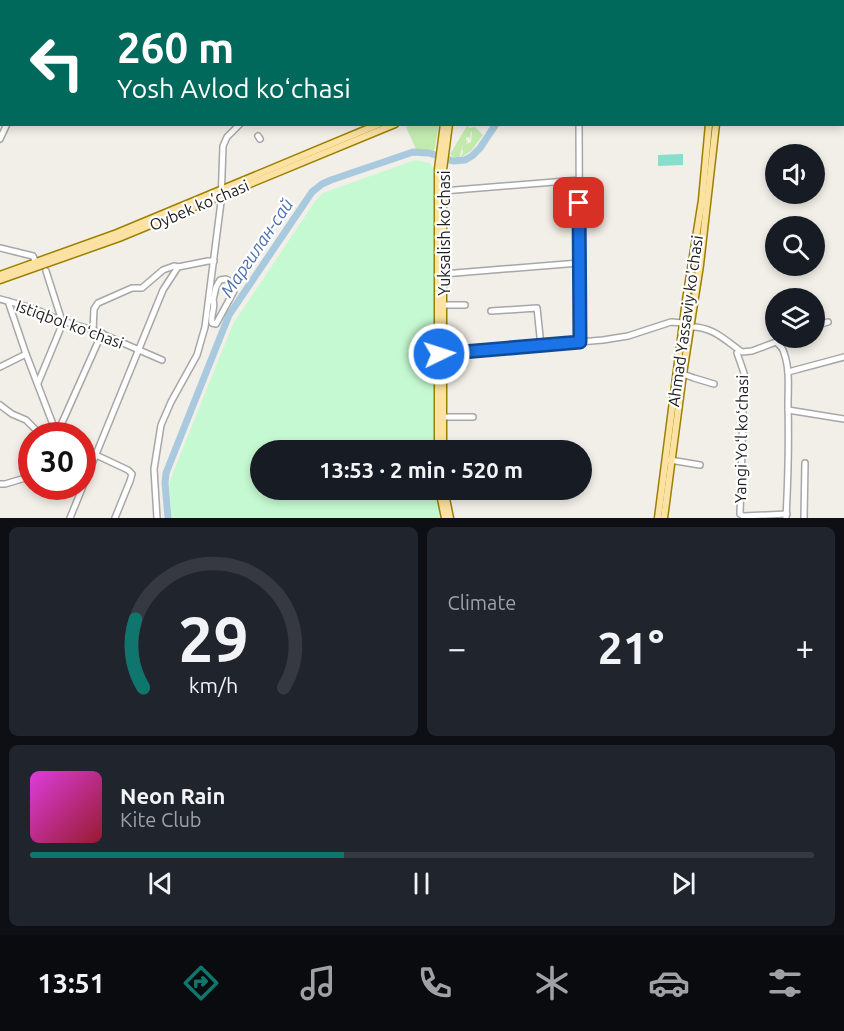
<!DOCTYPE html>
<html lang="en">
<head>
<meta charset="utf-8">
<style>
  :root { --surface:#171b24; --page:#20242c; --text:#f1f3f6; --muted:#9ea1a6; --line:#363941; --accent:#0f766e }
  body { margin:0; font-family:Ubuntu,sans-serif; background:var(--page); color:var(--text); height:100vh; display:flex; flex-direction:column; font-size:22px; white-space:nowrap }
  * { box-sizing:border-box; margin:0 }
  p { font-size:20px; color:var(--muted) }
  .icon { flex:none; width:33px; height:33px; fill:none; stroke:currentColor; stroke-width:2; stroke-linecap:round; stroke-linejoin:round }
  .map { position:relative; height:518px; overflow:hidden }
  .details { display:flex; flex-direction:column; gap:9px; padding:9px; background:#0d0f14; flex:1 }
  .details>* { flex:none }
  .banner { position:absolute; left:0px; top:0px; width:844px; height:126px; box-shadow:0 3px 9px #0003; background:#00695c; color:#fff; overflow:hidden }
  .controls { position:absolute; left:765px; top:144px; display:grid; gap:12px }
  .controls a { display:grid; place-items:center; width:60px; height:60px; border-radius:50%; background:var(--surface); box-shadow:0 3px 9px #0003; font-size:30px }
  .speed { position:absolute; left:18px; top:422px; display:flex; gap:12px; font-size:30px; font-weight:700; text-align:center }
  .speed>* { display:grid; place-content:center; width:78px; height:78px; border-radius:50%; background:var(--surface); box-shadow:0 3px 9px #0003; line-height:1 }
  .speed .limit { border:9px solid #d22; background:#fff; color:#111 }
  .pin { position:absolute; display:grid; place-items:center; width:51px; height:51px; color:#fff; margin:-26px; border-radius:12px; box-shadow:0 3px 9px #0006 }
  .me { position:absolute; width:66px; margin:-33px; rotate:86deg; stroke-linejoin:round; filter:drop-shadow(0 0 4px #0008) }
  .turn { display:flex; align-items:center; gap:21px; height:126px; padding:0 18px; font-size:27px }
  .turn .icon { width:78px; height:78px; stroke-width:2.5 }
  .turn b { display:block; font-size:42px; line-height:51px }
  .big { font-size:45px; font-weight:700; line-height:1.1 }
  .details .card { flex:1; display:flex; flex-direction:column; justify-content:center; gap:9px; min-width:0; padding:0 21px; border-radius:9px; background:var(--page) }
  .details .dial { align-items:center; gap:0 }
  .dial svg { height:156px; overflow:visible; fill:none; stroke:var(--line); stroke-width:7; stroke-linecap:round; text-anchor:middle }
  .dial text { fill:var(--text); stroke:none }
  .song { display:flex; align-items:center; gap:18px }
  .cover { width:72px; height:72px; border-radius:9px; background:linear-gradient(135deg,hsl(300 70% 55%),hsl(350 70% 35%)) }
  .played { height:6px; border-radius:3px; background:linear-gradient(90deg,var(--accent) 40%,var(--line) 40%) }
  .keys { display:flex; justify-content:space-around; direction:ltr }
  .heat { display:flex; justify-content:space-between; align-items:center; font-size:33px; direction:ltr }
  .details .tiles { flex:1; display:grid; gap:9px; grid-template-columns:1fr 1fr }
  .card:last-child { grid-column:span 2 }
  .trip { position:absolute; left:250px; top:440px; width:342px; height:60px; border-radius:30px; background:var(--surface); box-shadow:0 3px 9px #0003; font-weight:700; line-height:60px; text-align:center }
  .tabs { display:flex; height:96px; justify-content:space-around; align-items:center; background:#090b0e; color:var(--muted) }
  .tabs .icon { width:42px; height:42px }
  .tabs .selected { color:var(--accent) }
  .tabs b { font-size:27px; color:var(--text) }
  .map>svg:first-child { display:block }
  .grass { fill:#c2eaae }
  .park { fill:#c5f9d1 }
  .pitch { fill:#86dfca }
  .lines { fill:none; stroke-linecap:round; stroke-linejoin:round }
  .river { stroke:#a8c9de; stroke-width:7 }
  .minor-casing { stroke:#a7a7a7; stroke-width:8 }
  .major-casing { stroke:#9c8001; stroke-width:9 }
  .minor { stroke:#fff; stroke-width:5 }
  .major { stroke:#fbe2a2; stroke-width:6 }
  .route-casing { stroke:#114b97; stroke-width:15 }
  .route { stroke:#1a73e8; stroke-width:10 }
  .labels { text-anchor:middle; stroke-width:4.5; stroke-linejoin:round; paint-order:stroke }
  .street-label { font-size:16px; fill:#202020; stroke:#fff }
  .water-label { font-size:18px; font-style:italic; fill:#4c6fb0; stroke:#fff }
</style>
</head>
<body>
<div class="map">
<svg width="844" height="518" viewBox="0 0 844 518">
  <rect width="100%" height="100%" fill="#f1efe7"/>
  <!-- grass -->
  <g class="grass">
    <polygon points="411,125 439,125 434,152 422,149 416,149 406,127"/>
    <path d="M467,126l3,2 5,-1 8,8 -12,16 -11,7 3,-5 -1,-5 1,-3 8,-3 1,-11c-3,3 -1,6 -2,9l-1,-3 -3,1v2l2,2 -6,4 -1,6 -2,6 -6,-1 -3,-3z"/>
  </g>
  <!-- park -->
  <polygon class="park" points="415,160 430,163 433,169 435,450 261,450 261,489 436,489 436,496 442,518 172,518 169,484 171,478 233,324 316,200 323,193"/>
  <!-- pitch -->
  <polygon class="pitch" points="683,154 683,165 658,166 658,155"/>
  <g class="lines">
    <!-- river -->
    <g class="river">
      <polyline points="575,0 575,2"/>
      <polyline points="168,518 165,483 166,473 229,315 312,192 322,184 331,180 413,152 429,153 453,161 465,160 472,156 480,148 496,124"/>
    </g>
    <defs>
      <g id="minor">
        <polyline points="63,2 66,0"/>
        <polyline points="342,2 343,0"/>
        <polyline points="579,124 580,342"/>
        <polyline points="258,136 260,139"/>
        <polyline points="0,139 7,124"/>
        <polyline points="443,191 579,180"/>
        <polyline points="0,248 33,256 36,263"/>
        <polyline points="443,274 579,263"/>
        <polyline points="0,299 32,308 62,321 93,330 162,360"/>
        <polyline points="8,301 26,354 57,435"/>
        <path d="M209,301l4,-1 3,-13 4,-7 6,-1 9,5 -1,7 -18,33 -4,-1c-2,-8 4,-15 1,-23"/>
        <polyline points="443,305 465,305"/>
        <polyline points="491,311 537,308 541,346"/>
        <polyline points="814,326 828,322"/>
        <path d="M690,327c22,-1 35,13 52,25l10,-1 24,-9c4,3 7,6 8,11 6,16 4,35 4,52 1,37 0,75 -2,113"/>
        <polyline points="93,330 94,309 98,303 132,288 142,288 163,270 174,266 178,267"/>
        <polyline points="737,353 744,373 744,379 740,514 743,516 787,514"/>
        <polyline points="439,354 603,340 628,336 671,322 683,323"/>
        <polyline points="0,367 26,354"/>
        <polyline points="788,372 844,357"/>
        <polyline points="683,374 694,378 714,384"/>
        <polyline points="38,383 62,325 62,321 46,271"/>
        <polyline points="0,405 12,414 26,420 41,435"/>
        <polyline points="788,410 844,419"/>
        <polyline points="447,417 473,417"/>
        <polyline points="57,434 102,333"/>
        <polyline points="82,451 96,455 128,470 132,474 130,481 115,518"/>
        <polyline points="670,460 700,465"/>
        <polyline points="0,484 5,484 32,476"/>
        <polyline points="70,518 163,290 178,267 208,261 214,261"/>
        <polyline points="157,518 154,469 161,425 171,402 197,355 205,327 221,202 223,146 227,137 240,124"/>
        <polyline points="804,518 805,463"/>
      </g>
      <g id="major">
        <polyline points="367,0 368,2"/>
        <polyline points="375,0 376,2"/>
        <polyline points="464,2 464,0"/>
        <polyline points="843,94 844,94"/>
        <polyline points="0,275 117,233 379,124"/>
        <polyline points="0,280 119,238 395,124"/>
        <polyline points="438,450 438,169 444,124"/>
        <polyline points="443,450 443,170 449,124"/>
        <polyline points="439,489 445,518"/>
        <polyline points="444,489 450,518"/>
        <polyline points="658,518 686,300 702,200 709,124"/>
        <polyline points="664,518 683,374 700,265 716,124"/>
      </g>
    </defs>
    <!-- minor casing -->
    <use href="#minor" class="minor-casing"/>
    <!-- major casing -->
    <use href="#major" class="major-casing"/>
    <!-- minor -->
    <use href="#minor" class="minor"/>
    <!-- major -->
    <use href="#major" class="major"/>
  </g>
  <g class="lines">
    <defs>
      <polyline id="route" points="439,354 580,342 579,203"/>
    </defs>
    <!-- route casing -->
    <use href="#route" class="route-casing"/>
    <!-- route -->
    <use href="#route" class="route"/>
  </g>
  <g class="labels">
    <!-- street labels -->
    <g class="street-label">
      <text transform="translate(199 205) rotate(-23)" y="6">Oybek ko‘chasi</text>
      <text transform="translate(444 233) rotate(-90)" y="6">Yuksalish koʻchasi</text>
      <text transform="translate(685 321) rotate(-82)" y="6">Ahmad Yassaviy ko'chasi</text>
      <text transform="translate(70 324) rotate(20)" y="6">Istiqbol koʻchasi</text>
      <text transform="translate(741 439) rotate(-89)" y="6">Yangi Yoʻl koʻchasi</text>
    </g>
    <!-- water labels -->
    <g class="water-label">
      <text transform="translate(257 248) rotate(-56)" y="6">Маргилан-сай</text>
    </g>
  </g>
</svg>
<div class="controls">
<a><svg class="icon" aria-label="sound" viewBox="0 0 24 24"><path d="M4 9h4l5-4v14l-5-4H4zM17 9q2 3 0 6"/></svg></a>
<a><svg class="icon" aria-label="search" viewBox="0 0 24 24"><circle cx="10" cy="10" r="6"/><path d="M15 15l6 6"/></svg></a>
<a><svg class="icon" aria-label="layers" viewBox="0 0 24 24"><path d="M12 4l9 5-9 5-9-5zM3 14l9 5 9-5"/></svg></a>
</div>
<div class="speed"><div class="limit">30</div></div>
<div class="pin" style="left:579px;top:203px;background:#d93025"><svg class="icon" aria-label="arrive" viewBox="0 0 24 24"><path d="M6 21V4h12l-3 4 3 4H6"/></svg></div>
<svg class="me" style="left:439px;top:354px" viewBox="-20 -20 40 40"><circle r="17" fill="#1a73e8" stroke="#fff" stroke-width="3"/><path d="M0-11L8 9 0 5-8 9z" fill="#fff"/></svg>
<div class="trip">13:53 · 2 min · 520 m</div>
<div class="banner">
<div class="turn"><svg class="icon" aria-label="left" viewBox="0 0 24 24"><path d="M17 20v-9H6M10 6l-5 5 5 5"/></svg><div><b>260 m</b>Yosh Avlod koʻchasi</div></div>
</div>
</div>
<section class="details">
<div class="tiles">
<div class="card dial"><svg viewBox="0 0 100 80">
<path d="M14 69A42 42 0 1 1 86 69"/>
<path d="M14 69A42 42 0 0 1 10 34" stroke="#0f766e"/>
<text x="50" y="56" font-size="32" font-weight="700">29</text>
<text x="50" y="72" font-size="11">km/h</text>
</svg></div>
<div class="card"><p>Climate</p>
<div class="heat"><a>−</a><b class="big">21°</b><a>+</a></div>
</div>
<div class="card">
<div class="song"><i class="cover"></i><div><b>Neon Rain</b><p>Kite Club</p></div></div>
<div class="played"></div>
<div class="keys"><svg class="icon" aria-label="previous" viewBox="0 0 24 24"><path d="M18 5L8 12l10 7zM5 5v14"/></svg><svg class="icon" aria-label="pause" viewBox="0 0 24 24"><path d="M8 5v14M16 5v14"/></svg><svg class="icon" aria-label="next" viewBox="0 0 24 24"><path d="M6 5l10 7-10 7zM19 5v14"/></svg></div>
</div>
</div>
</section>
<nav class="tabs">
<b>13:51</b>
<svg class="icon selected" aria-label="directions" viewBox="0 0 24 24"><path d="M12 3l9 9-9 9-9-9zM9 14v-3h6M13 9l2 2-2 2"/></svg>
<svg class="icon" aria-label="music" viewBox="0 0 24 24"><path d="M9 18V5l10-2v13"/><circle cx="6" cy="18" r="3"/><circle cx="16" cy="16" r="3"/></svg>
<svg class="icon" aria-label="phone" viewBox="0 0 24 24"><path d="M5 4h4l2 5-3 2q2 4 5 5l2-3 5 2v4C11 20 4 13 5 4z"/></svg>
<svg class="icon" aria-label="climate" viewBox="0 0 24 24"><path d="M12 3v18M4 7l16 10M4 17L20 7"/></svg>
<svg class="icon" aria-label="car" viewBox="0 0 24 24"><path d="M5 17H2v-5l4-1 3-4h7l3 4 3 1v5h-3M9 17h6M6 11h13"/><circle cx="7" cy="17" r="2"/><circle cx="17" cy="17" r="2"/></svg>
<svg class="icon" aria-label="filters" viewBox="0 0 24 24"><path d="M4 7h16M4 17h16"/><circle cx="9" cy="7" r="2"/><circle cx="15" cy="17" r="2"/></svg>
</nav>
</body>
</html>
